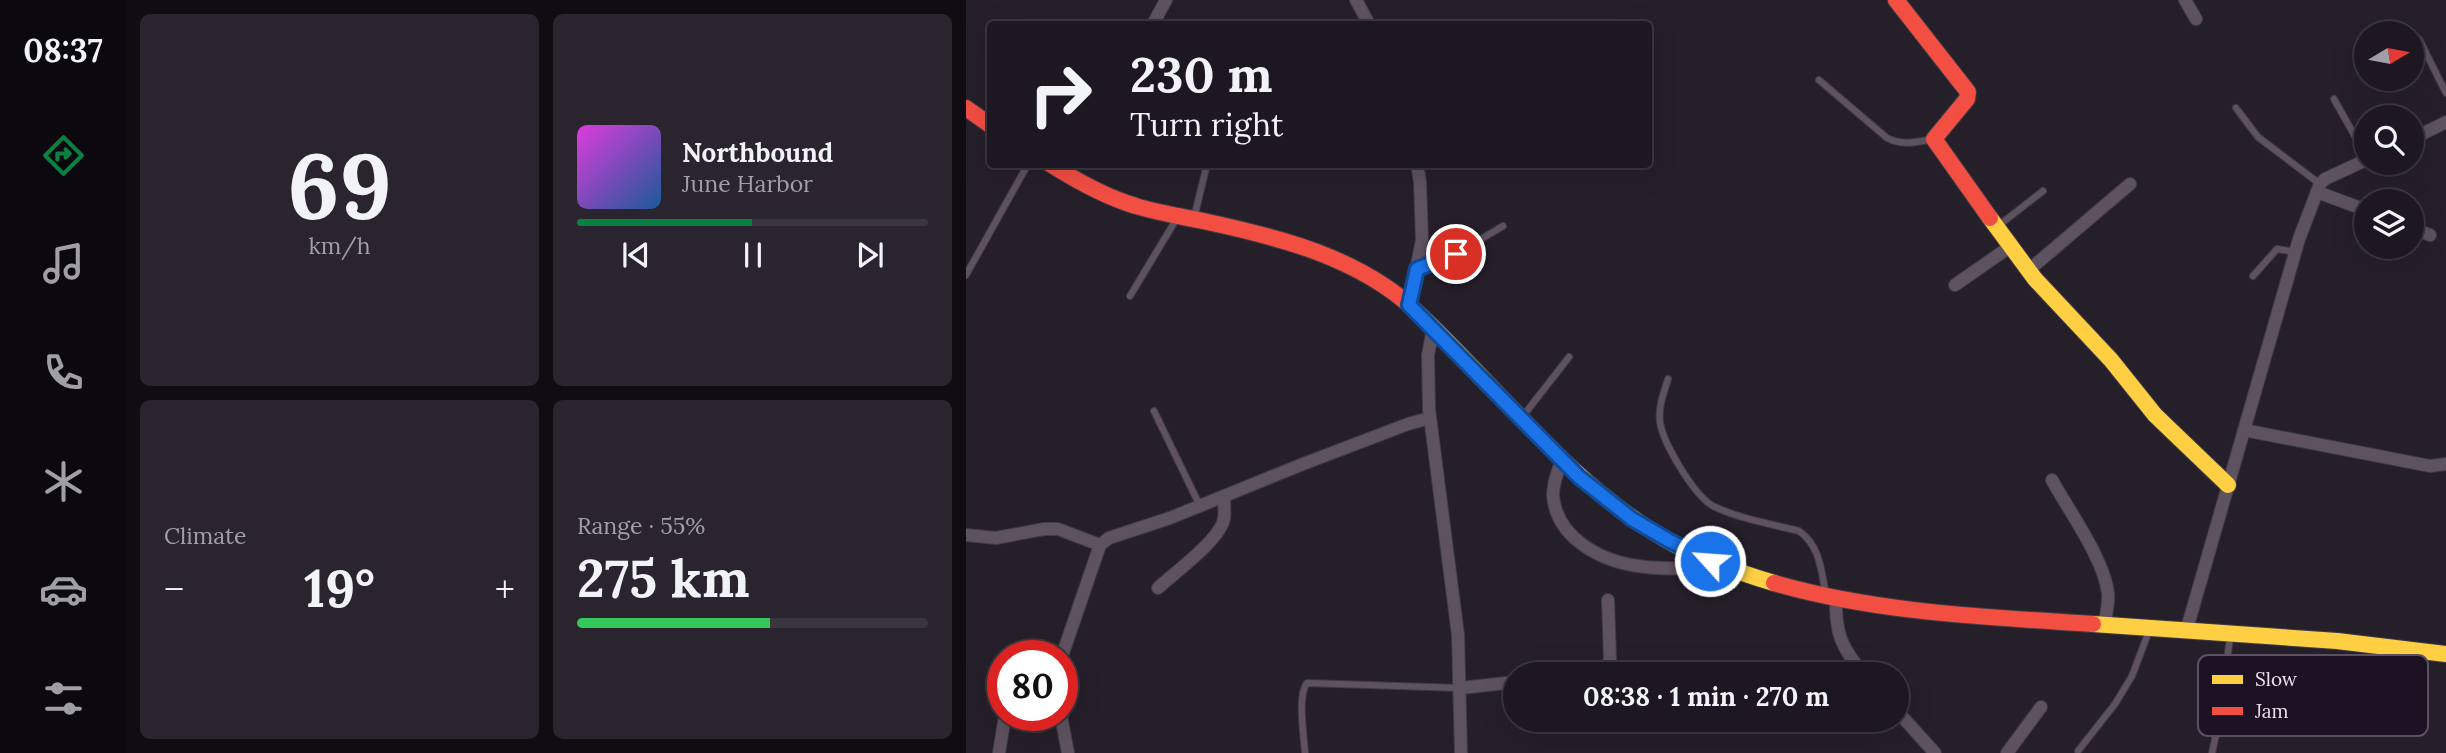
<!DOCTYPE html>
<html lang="en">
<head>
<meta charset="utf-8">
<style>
  :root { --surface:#1c1720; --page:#29242d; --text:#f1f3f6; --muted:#a09fa5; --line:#3a363e; --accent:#0b8043 }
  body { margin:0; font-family:Lora,serif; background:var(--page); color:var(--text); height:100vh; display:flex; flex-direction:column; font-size:26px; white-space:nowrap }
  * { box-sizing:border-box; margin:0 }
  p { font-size:23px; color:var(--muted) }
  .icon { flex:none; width:38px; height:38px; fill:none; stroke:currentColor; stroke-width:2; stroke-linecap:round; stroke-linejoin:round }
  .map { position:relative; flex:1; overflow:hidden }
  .side { display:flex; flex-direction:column; gap:14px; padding:14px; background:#0f0d12; width:840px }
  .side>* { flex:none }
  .top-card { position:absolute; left:21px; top:21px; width:665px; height:147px; border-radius:7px; box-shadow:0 7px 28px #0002,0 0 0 2px var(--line); background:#1c1720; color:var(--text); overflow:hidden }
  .needle { width:46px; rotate:80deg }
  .controls { position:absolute; left:1388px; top:21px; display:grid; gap:14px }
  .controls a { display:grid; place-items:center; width:70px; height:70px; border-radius:50%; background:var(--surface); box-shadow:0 7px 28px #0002,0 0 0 2px var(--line); font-size:35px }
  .speed { position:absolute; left:21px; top:640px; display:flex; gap:14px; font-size:35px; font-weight:700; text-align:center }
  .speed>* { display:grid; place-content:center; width:91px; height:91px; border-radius:50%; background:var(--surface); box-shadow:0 7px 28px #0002,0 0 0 2px var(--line); line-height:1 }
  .speed .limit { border:10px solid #d22; background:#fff; color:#111 }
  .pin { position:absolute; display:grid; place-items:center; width:60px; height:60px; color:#fff; margin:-30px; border:4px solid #fff; border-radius:50%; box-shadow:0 2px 7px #0007 }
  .me { position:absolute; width:77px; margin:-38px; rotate:296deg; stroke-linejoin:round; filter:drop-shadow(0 0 5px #0008) }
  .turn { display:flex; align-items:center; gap:24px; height:147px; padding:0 28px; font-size:32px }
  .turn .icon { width:91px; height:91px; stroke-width:2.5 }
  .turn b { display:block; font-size:49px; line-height:60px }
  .big { font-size:52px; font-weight:700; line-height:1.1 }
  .side .card { flex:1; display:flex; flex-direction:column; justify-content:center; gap:10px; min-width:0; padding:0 24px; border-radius:10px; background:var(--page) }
  .side .dial { align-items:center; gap:0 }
  .dial b { font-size:91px; line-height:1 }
  .song { display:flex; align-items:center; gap:21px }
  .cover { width:84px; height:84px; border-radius:10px; background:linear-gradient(135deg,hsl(300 70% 55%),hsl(210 70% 35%)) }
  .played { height:7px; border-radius:4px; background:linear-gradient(90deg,var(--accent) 50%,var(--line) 50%) }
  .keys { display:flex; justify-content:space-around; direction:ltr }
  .heat { display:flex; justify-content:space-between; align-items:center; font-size:38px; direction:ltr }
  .charge { height:10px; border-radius:5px; background:linear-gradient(90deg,#34c759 55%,var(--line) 0) }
  .side .tiles { flex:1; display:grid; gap:14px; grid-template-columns:repeat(2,1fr) }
  .trip { position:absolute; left:537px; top:662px; width:406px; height:70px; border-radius:35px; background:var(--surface); box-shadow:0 7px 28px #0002,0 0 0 2px var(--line); font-weight:700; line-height:70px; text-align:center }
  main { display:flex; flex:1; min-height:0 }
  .dock { display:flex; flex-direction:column; width:126px; justify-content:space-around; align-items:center; background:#0b090d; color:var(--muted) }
  .dock .icon { width:49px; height:49px }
  .dock .active { color:var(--accent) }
  .dock b { font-size:32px; color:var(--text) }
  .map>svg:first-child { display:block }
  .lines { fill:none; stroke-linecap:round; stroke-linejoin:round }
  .lane-casing { stroke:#403b45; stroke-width:8 }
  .street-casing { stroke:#403b45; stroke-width:14 }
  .slow-casing { stroke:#403b45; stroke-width:18 }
  .jam-casing { stroke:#403b45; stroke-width:18 }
  .lane { stroke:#5f5260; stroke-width:6 }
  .street { stroke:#5f5260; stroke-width:12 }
  .slow { stroke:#ffcf43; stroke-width:16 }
  .jam { stroke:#f24e42; stroke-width:16 }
  .route-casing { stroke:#114b97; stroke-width:18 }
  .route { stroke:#1a73e8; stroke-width:12 }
  .key { fill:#1c1224; stroke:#5a5061; stroke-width:2 }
  .key-label { font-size:19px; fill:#e9e2f0 }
</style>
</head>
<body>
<main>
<nav class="dock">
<b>08:37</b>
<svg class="icon active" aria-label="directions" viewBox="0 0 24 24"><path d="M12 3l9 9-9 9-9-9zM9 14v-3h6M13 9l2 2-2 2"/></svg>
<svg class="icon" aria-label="music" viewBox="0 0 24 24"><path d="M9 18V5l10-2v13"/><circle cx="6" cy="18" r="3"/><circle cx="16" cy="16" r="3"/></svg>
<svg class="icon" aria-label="phone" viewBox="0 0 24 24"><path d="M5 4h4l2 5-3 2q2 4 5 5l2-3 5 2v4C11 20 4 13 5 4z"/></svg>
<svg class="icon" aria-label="climate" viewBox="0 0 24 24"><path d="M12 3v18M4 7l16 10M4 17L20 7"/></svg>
<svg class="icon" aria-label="car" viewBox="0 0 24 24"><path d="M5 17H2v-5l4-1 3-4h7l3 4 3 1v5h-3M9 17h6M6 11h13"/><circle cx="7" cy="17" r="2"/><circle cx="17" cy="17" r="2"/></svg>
<svg class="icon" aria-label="filters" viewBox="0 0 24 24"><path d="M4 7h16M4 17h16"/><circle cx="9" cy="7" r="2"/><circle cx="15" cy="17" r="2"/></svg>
</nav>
<section class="side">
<div class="tiles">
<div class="card dial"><b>69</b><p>km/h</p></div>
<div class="card">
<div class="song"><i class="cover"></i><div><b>Northbound</b><p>June Harbor</p></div></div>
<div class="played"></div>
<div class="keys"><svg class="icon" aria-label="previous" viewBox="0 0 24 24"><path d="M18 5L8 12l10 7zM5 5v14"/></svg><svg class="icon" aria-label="pause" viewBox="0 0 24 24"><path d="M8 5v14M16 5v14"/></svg><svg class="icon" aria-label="next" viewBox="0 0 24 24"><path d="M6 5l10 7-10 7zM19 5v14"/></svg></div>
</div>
<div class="card"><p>Climate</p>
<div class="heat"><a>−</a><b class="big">19°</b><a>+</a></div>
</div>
<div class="card"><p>Range · 55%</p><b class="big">275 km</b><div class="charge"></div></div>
</div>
</section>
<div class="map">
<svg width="1480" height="753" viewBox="0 0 1480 753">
  <rect width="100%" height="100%" fill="#251f2a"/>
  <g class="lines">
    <defs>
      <g id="lane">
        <polyline points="1453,39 1480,93"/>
        <path d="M853,80l68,58c16,8 29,4 47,1"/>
        <polyline points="1368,99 1400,156"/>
        <polyline points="1270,108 1292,137 1354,184"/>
        <polyline points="229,214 241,164"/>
        <polyline points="1032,226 1077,191"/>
        <polyline points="451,268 490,254 537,226"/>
        <polyline points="0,275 62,164"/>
        <polyline points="1287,276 1311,249 1330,252"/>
        <polyline points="164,296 211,218"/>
        <path d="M702,379c-4,13 -10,28 -8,43 3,21 35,76 55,85 26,12 56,17 84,24 20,14 22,37 26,59"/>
        <polyline points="188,411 234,506"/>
        <polyline points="557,416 603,357"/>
        <polyline points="1112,751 1149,704 1166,676 1183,631"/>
        <path d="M339,753c-1,-18 -8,-57 2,-70l153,5"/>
        <polyline points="1246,753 1252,725 1264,638"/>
      </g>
      <g id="street">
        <polyline points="390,0 403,24"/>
        <polyline points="1219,0 1230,19"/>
        <polyline points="187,24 200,0"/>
        <polyline points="1446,139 1480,122"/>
        <polyline points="1351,192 1400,210"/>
        <polyline points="1446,228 1464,235"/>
        <polyline points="1063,270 1164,184"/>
        <polyline points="989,285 1045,246"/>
        <polyline points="443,305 456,240 454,182 451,164"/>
        <polyline points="467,329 462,355 463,409 492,635 495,753"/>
        <polyline points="1278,430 1464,466 1480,464"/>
        <path d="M596,459c-4,12 -9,23 -9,36 3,43 48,66 85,71 24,4 51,2 75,1"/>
        <path d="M1086,480c17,31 52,79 56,113 1,11 -2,23 -4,33"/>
        <polyline points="0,535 30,538 78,529 92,529 134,545"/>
        <path d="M192,588c17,-16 61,-47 66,-69 1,-7 0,-16 0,-23"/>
        <path d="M870,598c-1,34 5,50 28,76"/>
        <polyline points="1220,632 1333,239 1354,184 1359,179 1400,160"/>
        <polyline points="96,656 134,545 143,538 204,518 337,464 442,424 464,418"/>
        <path d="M614,674c13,-2 24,-1 30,-14l-2,-60"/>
        <polyline points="494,688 550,682"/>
        <polyline points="931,711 969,753"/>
        <polyline points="95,716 102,753"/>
        <polyline points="33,753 39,716"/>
        <polyline points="1041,753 1075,707"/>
      </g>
      <g id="slow">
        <polyline points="1024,218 1069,279 1145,360 1189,415 1262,485"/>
        <path d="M450,311c83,77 150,170 249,228 34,20 72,33 109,44"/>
        <polyline points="1127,624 1371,641 1480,654"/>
      </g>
      <g id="jam">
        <polyline points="930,0 1002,92 1001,99 968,139 1024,218"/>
        <polyline points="0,108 24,125"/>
        <path d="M84,164c27,17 55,33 86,42 22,7 45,10 67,15 75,16 156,36 213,90"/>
        <path d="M808,583c103,30 213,34 319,41"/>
      </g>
    </defs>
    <!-- lane casing -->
    <use href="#lane" class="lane-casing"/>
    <!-- street casing -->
    <use href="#street" class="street-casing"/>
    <!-- slow casing -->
    <use href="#slow" class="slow-casing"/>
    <!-- jam casing -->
    <use href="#jam" class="jam-casing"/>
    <!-- lane -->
    <use href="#lane" class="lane"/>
    <!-- street -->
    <use href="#street" class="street"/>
    <!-- slow -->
    <use href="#slow" class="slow"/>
    <!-- jam -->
    <use href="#jam" class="jam"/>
  </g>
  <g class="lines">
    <defs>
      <polyline id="route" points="490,254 451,269 443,305 613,477 666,519 702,540 744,561"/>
    </defs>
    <!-- route casing -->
    <use href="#route" class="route-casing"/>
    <!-- route -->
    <use href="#route" class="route"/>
  </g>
  <!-- legend -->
  <rect x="1232" y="655" width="230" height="81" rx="10" class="key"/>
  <rect x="1246" y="675" width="31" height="9" fill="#ffcf43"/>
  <rect x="1246" y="707" width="31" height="8" fill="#f24e42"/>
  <g class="key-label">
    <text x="1289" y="686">Slow</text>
    <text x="1289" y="718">Jam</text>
  </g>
</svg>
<div class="controls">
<a><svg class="needle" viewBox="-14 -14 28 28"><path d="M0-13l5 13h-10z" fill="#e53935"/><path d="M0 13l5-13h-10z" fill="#a09fa5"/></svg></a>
<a><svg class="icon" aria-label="search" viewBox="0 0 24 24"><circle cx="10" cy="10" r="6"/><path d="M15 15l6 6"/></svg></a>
<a><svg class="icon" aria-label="layers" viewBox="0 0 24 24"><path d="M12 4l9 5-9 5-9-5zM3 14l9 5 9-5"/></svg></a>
</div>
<div class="speed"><div class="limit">80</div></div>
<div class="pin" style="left:490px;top:254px;background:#d93025"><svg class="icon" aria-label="arrive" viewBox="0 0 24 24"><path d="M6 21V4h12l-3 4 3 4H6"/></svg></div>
<svg class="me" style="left:744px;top:561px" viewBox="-20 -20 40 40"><circle r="17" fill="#1a73e8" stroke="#fff" stroke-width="3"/><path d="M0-11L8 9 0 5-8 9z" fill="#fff"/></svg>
<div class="trip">08:38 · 1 min · 270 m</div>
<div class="top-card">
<div class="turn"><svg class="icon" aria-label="right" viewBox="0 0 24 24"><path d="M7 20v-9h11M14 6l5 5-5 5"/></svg><div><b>230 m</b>Turn right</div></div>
</div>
</div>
</main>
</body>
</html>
